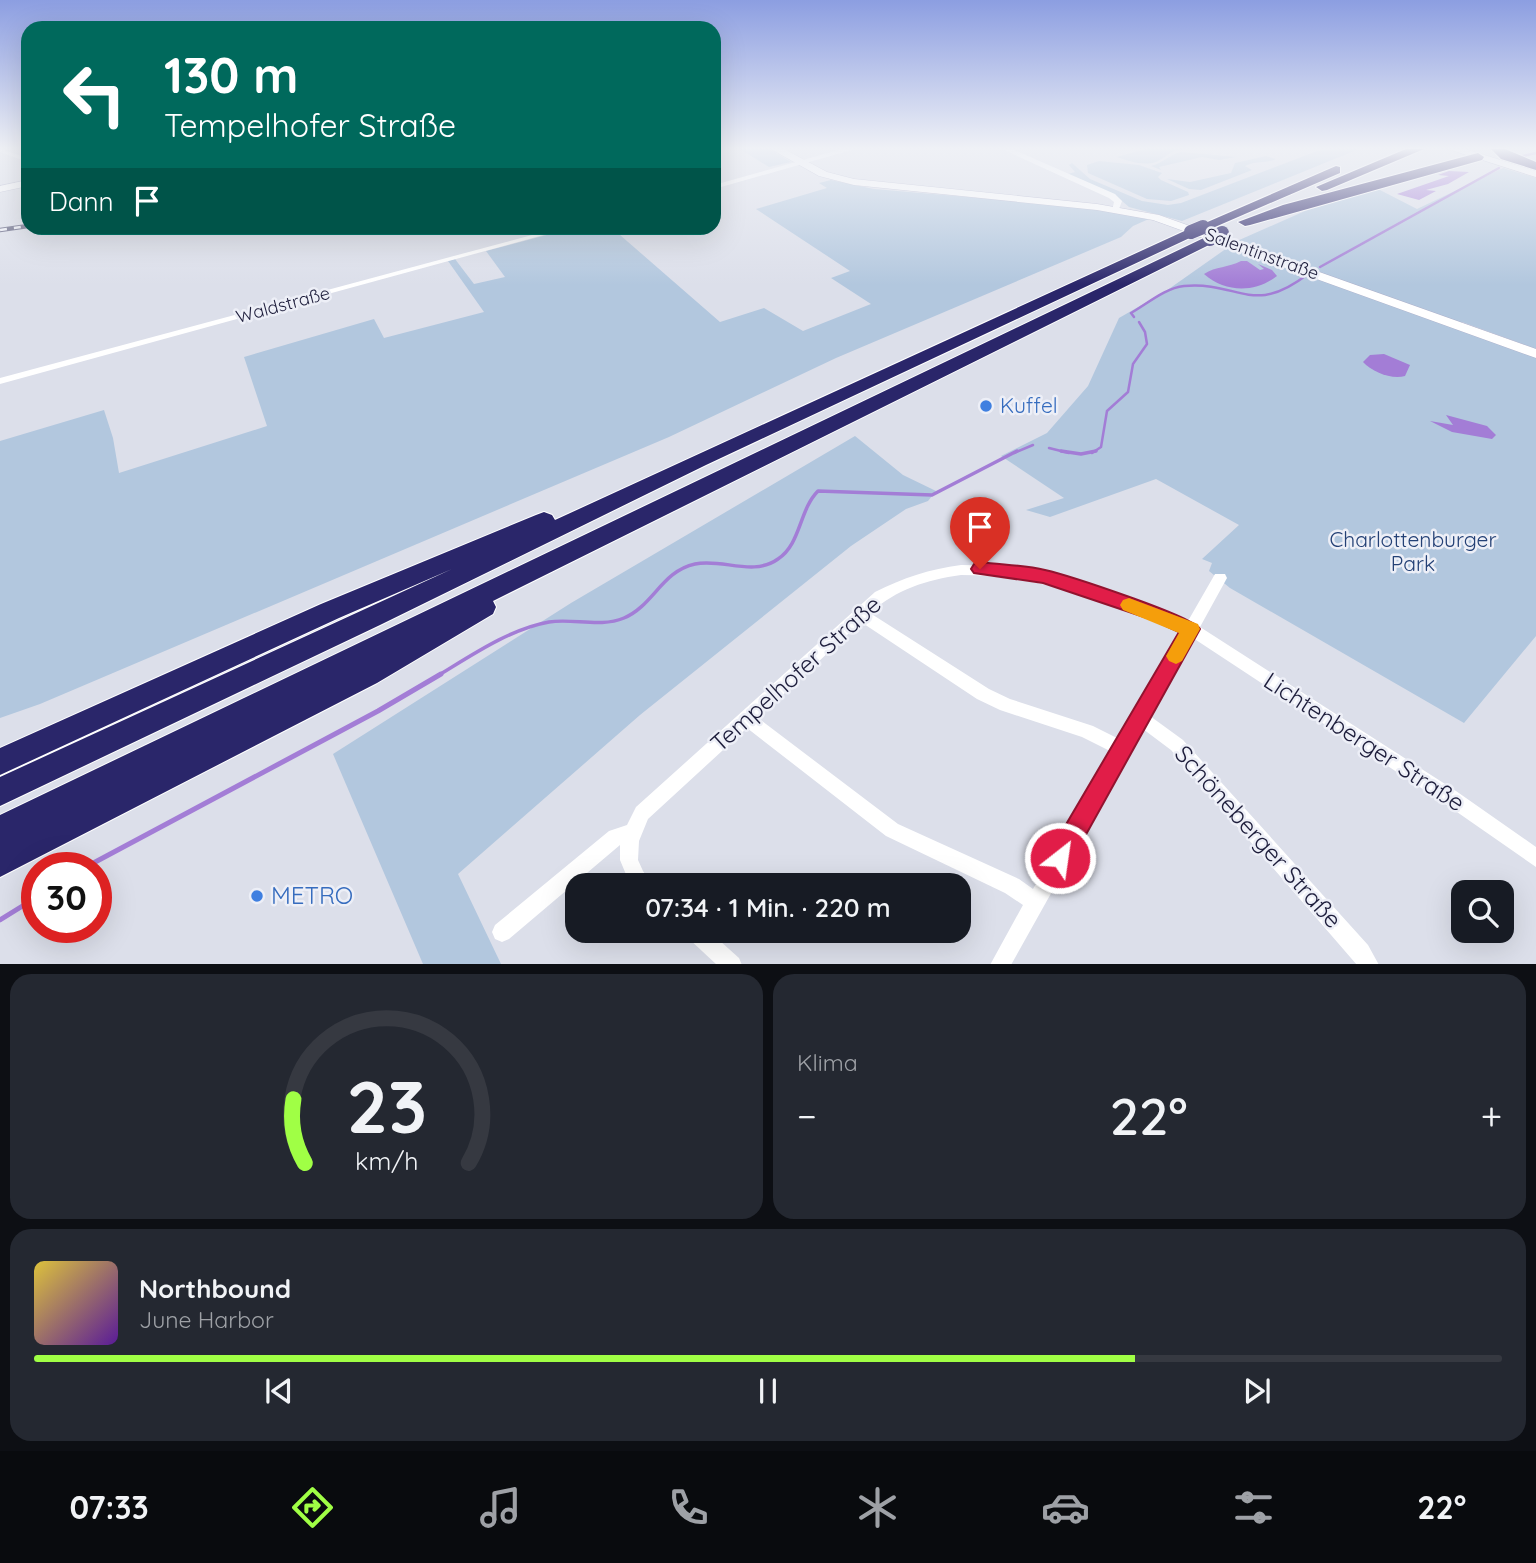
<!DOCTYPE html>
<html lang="de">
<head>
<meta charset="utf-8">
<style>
  :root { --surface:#171b24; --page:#242831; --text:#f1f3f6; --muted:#9ea1a6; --line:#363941; --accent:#a0ff45 }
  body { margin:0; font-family:Quicksand,sans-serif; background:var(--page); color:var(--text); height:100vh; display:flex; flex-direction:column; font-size:26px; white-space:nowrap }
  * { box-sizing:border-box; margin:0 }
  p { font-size:23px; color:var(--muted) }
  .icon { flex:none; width:38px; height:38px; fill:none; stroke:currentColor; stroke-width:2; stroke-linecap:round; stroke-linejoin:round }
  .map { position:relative; height:964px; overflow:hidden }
  .side { display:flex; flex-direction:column; gap:10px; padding:10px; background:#0d0f14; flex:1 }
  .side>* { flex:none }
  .hud { position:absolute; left:21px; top:21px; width:700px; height:214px; border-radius:21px; box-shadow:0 7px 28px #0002; background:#00695c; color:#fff; overflow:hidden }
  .fabs { position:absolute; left:1451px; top:880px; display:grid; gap:14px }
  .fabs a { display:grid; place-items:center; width:63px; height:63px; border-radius:14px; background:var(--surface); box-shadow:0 7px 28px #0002; font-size:35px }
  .speed { position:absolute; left:21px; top:852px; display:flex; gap:14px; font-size:35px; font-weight:700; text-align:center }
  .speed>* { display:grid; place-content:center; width:91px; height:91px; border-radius:50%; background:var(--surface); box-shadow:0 7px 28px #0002; line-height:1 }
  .speed .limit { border:10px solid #d22; background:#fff; color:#111 }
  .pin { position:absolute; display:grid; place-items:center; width:60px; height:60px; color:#fff; margin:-72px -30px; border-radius:50% 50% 50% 0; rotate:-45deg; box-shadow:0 0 7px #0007 }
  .pin .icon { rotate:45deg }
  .me { position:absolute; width:77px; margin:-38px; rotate:30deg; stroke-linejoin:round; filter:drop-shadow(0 0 5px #0008) }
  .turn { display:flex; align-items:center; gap:24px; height:147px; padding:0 28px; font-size:32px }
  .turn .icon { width:91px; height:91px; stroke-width:2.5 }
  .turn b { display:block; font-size:49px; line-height:60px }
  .then { display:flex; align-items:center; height:66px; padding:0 28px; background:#0003; gap:14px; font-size:26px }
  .big { font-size:52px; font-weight:600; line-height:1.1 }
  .side .widget { flex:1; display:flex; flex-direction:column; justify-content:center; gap:10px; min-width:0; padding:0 24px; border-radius:21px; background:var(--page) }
  .side .dial { align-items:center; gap:0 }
  .dial svg { height:182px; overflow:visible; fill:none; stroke:var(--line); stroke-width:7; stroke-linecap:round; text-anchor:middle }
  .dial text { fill:var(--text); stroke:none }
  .song { display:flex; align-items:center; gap:21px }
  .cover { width:84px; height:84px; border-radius:10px; background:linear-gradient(135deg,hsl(50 70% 55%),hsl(270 70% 35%)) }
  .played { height:7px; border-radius:4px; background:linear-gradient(90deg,var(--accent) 75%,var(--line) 75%) }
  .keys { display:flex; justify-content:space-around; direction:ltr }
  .heat { display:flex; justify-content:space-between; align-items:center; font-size:38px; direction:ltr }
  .side .tiles { flex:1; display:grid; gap:10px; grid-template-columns:1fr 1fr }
  .widget:last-child { grid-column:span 2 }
  .trip { position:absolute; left:565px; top:873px; width:406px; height:70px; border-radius:21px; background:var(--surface); box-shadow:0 7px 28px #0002; font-weight:600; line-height:70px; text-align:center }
  .tab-bar { display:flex; height:112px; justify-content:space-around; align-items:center; background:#090b0e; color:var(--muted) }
  .tab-bar .icon { width:49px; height:49px }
  .tab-bar .current { color:var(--accent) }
  .tab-bar b { font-size:32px; color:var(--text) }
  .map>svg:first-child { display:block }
  .green { fill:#b2c7de }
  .water { fill:#a37dd6 }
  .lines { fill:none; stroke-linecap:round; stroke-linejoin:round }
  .stream-far2 { stroke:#a37dd6; stroke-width:2.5 }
  .stream-far1 { stroke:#a37dd6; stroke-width:3.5 }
  .stream { stroke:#a37dd6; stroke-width:5 }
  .secondary-casing { stroke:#aeb1cb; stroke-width:1 }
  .highway-casing { stroke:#fff; stroke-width:2 }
  .street { fill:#fff; fill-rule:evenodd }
  .secondary { fill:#fff; fill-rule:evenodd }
  .highway { fill:#2a266a; fill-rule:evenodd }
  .rail-casing { stroke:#565777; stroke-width:4.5 }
  .rail { stroke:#edeff7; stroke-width:2.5; stroke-dasharray:7; stroke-linecap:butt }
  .highway-bridge-casing { stroke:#fff; stroke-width:15; stroke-linecap:butt }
  .highway-bridge { stroke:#2a266a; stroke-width:14 }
  .route { fill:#e11d48; stroke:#92132f; stroke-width:2 }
  .slow { fill:#f59e0b }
  .shop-dot { fill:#3f7fe0; stroke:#edeff7; stroke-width:2.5 }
  .labels { text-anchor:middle; stroke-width:5; stroke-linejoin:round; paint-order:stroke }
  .far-street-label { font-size:18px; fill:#1d1d3b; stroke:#edeff7 }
  .shop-label { font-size:21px; fill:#366cbe; stroke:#edeff7; text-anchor:start }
  .park-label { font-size:21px; fill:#234075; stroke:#edeff7 }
  .near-street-label { font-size:24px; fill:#1d1d3b; stroke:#edeff7 }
  .near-shop-label { font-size:24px; fill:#366cbe; stroke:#edeff7; text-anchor:start }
</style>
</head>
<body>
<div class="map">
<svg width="1536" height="965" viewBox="0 0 1536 965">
  <rect width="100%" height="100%" fill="#dcdfea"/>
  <!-- green -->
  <g class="green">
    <polygon points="769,149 791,162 769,167 740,149"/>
    <path d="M1145,149h44c-21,1 -16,4 -31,12 -12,6 -30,0 -41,-4z"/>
    <polygon points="1359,149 1182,221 1129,207 1115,195 1068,174 1075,172 1069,165 1072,163 1090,179 1142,201 1168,205 1181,203 1320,150"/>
    <path d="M1181,152l55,5 -17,3 -17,-3 -43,10 2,3 -10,-4c12,-3 18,-11 30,-14z"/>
    <path d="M1266,156l10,3c-11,5 -19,1 -31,7l7,4 -51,20 -12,-1 -22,-10 23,3 41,-9 4,-10z"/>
    <polygon points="1099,161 1139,165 1159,172 1162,173 1158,177 1161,180 1188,192 1189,195 1171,201 1147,199 1088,173 1087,165"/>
    <polygon points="1503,168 1536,178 1536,349 1462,322 1456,327 1536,356 1536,636 1464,723 1230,588 1209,571 1212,563 1202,559 1239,525 1156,479 1050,517 1026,510 1064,498 1001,456 1047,433 1088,386 1119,318 1166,291 1237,241 1305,211 1378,189 1417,209"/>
    <polygon points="831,180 874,189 1084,207 1151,218 1133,226 1121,237 836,358 669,437 40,704 0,718 0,441 104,410 113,438 119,473 267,426 244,357 374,319 384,338 484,312 448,261 455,259 474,284 505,277 486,251 573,228 612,228 720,322 764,308 803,331 871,304 831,278 850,271 756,209 827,188 819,183"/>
    <polygon points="855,436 903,475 936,491 928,501 906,509 851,546 640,715 458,874 501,964 423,964 333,754 571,603"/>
  </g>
  <!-- water -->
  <g class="water">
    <polygon points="1449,171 1469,172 1448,184 1426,190 1436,191 1419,200 1397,194 1449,176 1438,175"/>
    <path d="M1241,261h6l13,9 4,-1 -6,-5 14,6 5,6c-22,17 -51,17 -73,-2 12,-8 24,-6 37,-13z"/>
    <path d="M1384,354l26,11 -5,11c-13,4 -33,-4 -42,-14l7,-7z"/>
    <polygon points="1446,415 1487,426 1496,435 1492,439 1452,432 1430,421 1453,425"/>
  </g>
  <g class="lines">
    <!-- stream-far2 -->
    <g class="stream-far2">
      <polyline points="1523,156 1536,153"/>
      <polyline points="1320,267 1499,168"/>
      <path d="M1134,317l-3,-4c16,-9 34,-25 53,-27 56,-5 68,31 124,-12"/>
      <polyline points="1049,448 1069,453"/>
      <polyline points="1014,453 1033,445"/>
      <polyline points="1092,453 1101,447 1107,411 1128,392 1133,364 1147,344 1145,332 1139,322"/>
    </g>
    <!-- stream-far1 -->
    <g class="stream-far1">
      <polyline points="1061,451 1081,454 1096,451"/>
      <path d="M439,675c33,-20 71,-46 110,-53 24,-4 51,6 75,-4 29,-12 38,-47 71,-54 27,-6 58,13 83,-5 23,-15 21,-49 40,-68l114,4 85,-44"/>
    </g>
    <!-- stream -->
    <g class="stream">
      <polyline points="84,868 378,711 441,674"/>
      <polyline points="0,920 37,897"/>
    </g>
    <defs>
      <g id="secondary">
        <polygon points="771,149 784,149 827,172 854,179 1097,204 1159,215 1536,349 1536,358 1153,220 1097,210 854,185 819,176"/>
        <polygon points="1448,149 1465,149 1536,171 1536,177"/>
        <polygon points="28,180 28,186 0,192 0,186"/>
      </g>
      <g id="highway">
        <polygon points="1406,149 1424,149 1327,190 1322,191 1316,187"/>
        <polygon points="1491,149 1505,149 1536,162 1536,170 1501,159"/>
        <polygon points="1478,153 1484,157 1482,160 1250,225 1245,226 1238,222 1283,205"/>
        <polygon points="1336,166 1340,167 1340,173 1208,230 1198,230 1196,227"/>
        <polygon points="1191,228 1196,229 1196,235 706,465 380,625 0,806 0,777 452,569 339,618 0,775 0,748 321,604 536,515 544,512 552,515 555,520"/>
        <polygon points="1210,235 1215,236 1217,239 1215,242 493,601 496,607 493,614 377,683 0,877 0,815"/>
      </g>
    </defs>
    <!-- secondary casing -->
    <use href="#secondary" class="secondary-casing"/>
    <!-- highway casing -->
    <use href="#highway" class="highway-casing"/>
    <!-- street -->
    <g class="street">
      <polygon points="0,149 28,158 28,162 0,152"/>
      <polygon points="842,149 855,149 714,189 714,185"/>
      <polygon points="1002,149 1012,149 1115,194 1122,201 1119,209 1112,211 1114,202 1109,198"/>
      <polygon points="558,228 569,228 0,384 0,378"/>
      <path d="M961,565c78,0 155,27 227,56l27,-47h10l2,4 -27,49 256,164 80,56v20l-92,-64 -251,-165 -43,78 33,24 185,205 11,20h-22l-186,-215 -28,-21 -132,236h-21l33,-60 -18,-12 -119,-57 -139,-108 -99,91 -9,22 -1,19 5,11 10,15 -23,-2 -10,-24v-15l-111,94 -7,3 -7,-3 -3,-7 3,-7 114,-94 18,-6 9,-18 239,-215c28,-14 55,-23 86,-27zM961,575c77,0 151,27 221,56l-63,108 -26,-13 -83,-27 -21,-10 -119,-76c27,-24 56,-33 91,-38zM861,622l116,77 23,11 82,27 30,15 -79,137 -14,-10 -121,-55 -140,-106z"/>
      <polygon points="685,931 709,931 739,958 742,965 717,965 688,938"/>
    </g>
    <!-- secondary -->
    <use href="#secondary" class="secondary"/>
    <!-- highway -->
    <use href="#highway" class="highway"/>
    <defs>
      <polyline id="rail" points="0,230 28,226"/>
    </defs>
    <!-- rail casing -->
    <use href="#rail" class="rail-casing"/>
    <!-- rail -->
    <use href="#rail" class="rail"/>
    <defs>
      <g id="highway-bridge">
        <polyline points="1191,232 1203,227"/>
        <polyline points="1210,239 1222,233"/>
      </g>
    </defs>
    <!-- highway-bridge casing -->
    <use href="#highway-bridge" class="highway-bridge-casing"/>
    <!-- highway-bridge -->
    <use href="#highway-bridge" class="highway-bridge"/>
  </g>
  <!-- sky -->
  <linearGradient id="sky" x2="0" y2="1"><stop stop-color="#8c9ee1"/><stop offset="0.52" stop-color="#eff1f6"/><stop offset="1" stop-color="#eff1f6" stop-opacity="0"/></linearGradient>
  <rect width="1536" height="285" fill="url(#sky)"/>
  <!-- route -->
  <path class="route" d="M980,562c22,3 44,3 65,8 22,5 148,46 155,59l-132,238 -8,3 -9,-3 -3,-9 3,-8 128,-218 -26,-12 -110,-37 -69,-10 -3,-4 3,-5z"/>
  <!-- slow -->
  <polygon class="slow" points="1129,598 1198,624 1200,629 1182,661 1176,664 1169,661 1166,656 1179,633 1123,610 1120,605 1123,600"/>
  <!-- markers -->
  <g class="shop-dot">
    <circle cx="986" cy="406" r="7"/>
    <circle cx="257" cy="896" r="7"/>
  </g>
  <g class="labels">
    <!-- far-street labels -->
    <g class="far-street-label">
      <text transform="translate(1262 254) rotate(20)" y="6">Salentinstraße</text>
      <text transform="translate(283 305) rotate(-15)" y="6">Waldstraße</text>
    </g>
    <!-- shop labels -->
    <g class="shop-label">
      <text x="1000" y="413">Kuffel</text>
    </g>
    <!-- park labels -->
    <g class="park-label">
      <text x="1413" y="547">Charlottenburger<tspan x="1413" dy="24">Park</tspan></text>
    </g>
    <!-- near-street labels -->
    <g class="near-street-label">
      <text transform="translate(796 674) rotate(-42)" y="8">Tempelhofer Straße</text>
      <text transform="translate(1364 742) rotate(33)" y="8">Lichtenberger Straße</text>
      <text transform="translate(1258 837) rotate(48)" y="8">Schöneberger Straße</text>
    </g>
    <!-- near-shop labels -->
    <g class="near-shop-label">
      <text x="271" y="904">METRO</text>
    </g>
  </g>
</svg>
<div class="fabs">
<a><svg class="icon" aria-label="search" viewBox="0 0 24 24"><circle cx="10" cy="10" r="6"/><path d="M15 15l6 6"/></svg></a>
</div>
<div class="speed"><div class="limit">30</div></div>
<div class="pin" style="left:980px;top:569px;background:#d93025"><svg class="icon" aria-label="arrive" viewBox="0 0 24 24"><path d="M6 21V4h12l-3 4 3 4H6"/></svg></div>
<svg class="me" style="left:1060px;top:858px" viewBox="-20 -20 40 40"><circle r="17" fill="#e11d48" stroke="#fff" stroke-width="3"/><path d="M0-11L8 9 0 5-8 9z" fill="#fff"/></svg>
<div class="trip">07:34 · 1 Min. · 220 m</div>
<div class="hud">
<div class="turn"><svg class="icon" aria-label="left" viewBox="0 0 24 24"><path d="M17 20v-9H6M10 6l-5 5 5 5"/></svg><div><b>130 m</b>Tempelhofer Straße</div></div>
<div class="then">Dann<svg class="icon" aria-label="arrive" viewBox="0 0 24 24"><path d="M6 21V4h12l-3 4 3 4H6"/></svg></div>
</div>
</div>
<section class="side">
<div class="tiles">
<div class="widget dial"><svg viewBox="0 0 100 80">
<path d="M14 69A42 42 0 1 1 86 69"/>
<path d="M14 69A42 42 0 0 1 9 41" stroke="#a0ff45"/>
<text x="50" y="56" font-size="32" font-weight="700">23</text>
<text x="50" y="72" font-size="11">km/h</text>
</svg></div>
<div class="widget"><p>Klima</p>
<div class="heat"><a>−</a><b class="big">22°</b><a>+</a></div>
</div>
<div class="widget">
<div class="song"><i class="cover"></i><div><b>Northbound</b><p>June Harbor</p></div></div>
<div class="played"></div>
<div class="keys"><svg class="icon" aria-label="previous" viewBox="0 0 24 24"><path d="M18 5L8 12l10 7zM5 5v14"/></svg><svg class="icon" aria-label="pause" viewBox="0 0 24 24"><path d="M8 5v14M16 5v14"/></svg><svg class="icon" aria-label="next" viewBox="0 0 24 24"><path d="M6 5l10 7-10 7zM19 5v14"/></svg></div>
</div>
</div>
</section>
<nav class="tab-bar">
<b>07:33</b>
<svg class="icon current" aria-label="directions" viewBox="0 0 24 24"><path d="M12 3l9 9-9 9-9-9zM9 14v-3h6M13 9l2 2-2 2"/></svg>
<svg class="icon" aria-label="music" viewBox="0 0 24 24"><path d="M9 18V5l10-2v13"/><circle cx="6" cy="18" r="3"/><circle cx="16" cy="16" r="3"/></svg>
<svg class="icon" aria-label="phone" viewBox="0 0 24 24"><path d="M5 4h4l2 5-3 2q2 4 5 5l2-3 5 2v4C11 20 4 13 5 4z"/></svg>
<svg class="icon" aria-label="climate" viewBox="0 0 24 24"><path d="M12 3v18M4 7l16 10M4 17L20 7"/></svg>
<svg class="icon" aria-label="car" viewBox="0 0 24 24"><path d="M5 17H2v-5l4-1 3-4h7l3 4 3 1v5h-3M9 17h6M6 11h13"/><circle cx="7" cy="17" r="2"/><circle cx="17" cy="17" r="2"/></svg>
<svg class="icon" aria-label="filters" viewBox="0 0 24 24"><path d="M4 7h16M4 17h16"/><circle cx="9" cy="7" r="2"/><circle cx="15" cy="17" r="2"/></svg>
<b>22°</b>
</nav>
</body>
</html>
